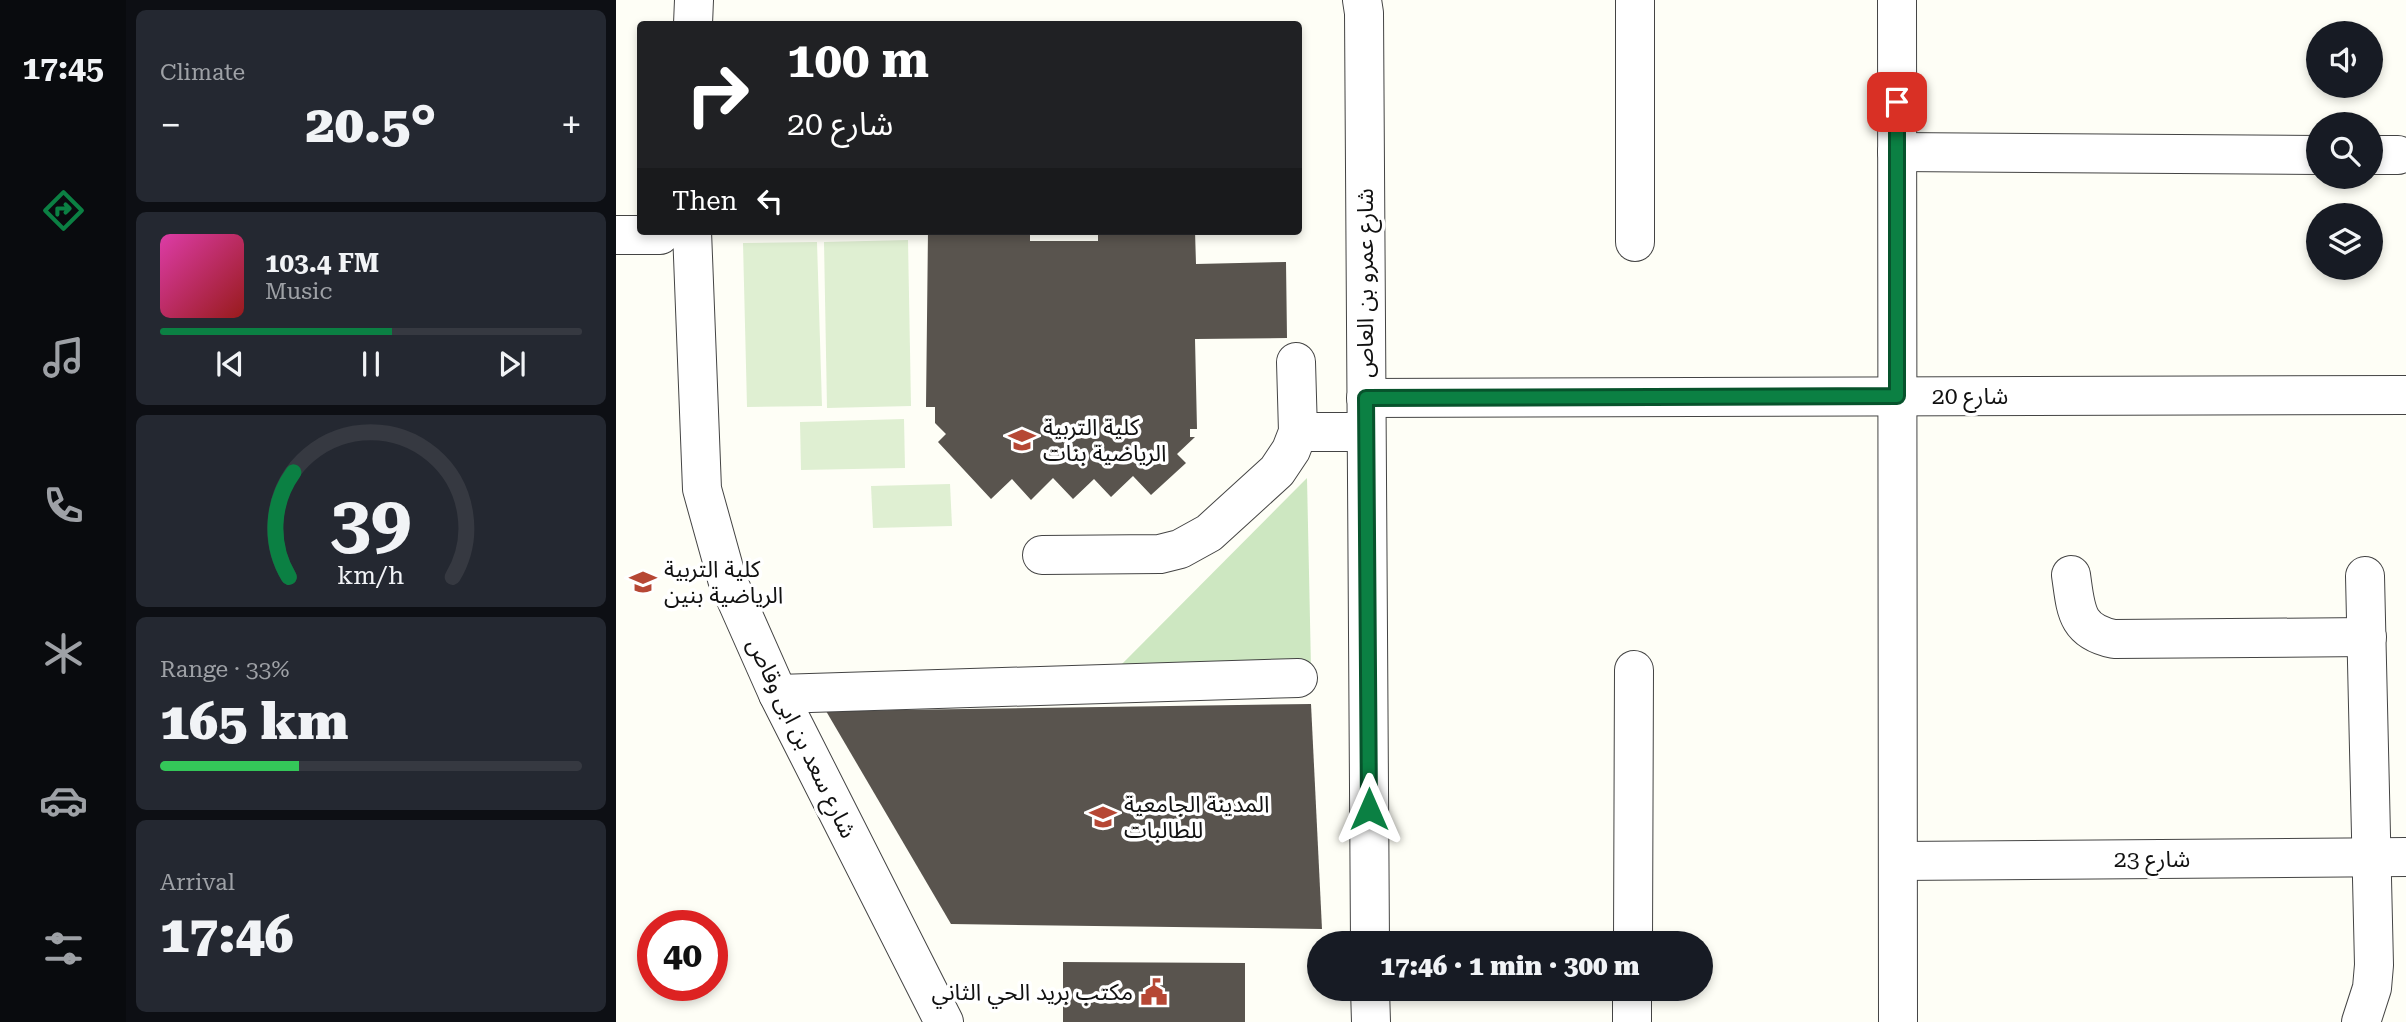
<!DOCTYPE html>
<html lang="en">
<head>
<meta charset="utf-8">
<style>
  :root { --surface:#171b24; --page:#242831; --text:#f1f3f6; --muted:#9ea1a6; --line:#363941; --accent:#0b8043 }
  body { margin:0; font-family:"Roboto Serif","Noto Sans Arabic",serif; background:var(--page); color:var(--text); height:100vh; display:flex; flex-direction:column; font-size:26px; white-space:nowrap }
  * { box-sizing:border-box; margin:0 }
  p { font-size:23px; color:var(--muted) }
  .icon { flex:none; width:38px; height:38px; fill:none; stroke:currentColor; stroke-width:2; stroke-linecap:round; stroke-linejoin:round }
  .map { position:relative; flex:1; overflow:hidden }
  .drawer { display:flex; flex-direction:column; gap:10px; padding:10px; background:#0d0f14; width:490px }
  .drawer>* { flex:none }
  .guide { position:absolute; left:21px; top:21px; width:665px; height:214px; border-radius:7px; box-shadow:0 4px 10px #0003; background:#202124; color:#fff; overflow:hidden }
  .controls { position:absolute; left:1690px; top:21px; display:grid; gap:14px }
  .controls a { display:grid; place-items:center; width:77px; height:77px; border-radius:50%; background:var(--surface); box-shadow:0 4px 10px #0003; font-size:35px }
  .speed { position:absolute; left:21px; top:910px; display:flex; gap:14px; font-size:35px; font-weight:700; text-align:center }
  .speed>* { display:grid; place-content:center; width:91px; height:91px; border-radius:50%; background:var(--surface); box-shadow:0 4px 10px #0003; line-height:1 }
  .speed .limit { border:10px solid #d22; background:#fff; color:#111 }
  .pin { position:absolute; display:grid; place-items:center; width:60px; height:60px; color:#fff; margin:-30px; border-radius:14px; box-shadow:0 4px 10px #0006 }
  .me { position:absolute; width:77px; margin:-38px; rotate:0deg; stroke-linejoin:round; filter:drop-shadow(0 0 5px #0008) }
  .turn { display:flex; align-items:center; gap:24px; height:147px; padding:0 35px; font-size:32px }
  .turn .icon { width:91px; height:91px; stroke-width:2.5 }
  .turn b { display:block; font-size:49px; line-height:60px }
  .then { display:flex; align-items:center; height:66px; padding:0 35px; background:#0003; gap:14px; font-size:26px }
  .big { font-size:52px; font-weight:800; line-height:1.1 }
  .drawer .widget { flex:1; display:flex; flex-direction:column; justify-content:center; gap:10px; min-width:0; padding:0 24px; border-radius:10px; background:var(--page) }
  .drawer .dial { align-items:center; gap:0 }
  .dial svg { height:182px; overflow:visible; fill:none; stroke:var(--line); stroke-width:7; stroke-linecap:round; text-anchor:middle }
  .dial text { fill:var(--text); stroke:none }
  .song { display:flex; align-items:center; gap:21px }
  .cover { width:84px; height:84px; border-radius:10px; background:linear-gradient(135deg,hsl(320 70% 55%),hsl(0 70% 35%)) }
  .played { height:7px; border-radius:4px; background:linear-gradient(90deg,var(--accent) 55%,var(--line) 55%) }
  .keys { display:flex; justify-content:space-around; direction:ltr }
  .heat { display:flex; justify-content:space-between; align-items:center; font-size:38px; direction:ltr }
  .charge { height:10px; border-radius:5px; background:linear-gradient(90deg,#34c759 33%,var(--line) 0) }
  .trip { position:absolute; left:691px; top:931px; width:406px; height:70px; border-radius:35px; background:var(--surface); box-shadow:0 4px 10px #0003; font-weight:800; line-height:70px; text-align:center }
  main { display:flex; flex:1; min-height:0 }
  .dock { display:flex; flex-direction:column; width:126px; justify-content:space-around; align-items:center; background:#090b0e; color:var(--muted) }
  .dock .icon { width:49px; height:49px }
  .dock .active { color:var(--accent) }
  .dock b { font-size:32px; color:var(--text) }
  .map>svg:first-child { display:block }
  .green { fill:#cde7c1 }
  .pitch { fill:#dfefd2 }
  .building { fill:#59544e }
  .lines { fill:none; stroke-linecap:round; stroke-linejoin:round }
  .minor-casing { stroke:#444; stroke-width:40 }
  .minor { stroke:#fff; stroke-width:38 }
  .route-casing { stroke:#07532c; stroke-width:18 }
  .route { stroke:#0b8043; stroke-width:12 }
  .labels { text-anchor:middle; stroke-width:7; stroke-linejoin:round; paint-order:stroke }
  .street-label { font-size:23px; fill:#111; stroke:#fff }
  .poi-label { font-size:23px; fill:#111; stroke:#fff; text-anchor:start }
</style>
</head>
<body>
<main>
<nav class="dock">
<b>17:45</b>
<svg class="icon active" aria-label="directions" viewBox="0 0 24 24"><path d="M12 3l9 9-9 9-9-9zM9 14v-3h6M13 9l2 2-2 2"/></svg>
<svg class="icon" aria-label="music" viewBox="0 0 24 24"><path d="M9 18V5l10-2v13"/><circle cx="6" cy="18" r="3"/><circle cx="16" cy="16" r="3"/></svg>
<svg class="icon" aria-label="phone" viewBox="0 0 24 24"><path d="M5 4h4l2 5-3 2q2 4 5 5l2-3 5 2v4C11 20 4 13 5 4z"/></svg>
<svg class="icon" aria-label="climate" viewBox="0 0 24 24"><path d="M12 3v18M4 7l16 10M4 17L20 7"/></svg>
<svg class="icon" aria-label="car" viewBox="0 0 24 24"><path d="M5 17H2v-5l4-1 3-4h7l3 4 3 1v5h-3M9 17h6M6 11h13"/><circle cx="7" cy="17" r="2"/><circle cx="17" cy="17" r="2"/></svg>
<svg class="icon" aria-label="filters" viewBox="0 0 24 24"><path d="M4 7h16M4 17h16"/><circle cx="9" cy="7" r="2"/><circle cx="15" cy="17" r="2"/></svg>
</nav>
<section class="drawer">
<div class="widget"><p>Climate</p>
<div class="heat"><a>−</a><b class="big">20.5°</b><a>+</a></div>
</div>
<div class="widget">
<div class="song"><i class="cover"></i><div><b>103.4 FM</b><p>Music</p></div></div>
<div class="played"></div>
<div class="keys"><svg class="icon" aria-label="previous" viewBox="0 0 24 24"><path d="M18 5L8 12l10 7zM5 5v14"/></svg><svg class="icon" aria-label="pause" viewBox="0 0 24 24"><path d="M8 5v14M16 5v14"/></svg><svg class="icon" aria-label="next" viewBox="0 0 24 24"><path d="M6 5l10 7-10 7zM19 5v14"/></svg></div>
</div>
<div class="widget dial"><svg viewBox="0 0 100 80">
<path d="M14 69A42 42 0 1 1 86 69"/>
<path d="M14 69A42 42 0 0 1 16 23" stroke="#0b8043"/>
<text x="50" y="56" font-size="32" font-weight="700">39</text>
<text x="50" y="72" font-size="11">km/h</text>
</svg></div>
<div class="widget"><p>Range · 33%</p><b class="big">165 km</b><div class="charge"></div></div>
<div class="widget"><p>Arrival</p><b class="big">17:46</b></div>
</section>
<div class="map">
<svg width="1790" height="1022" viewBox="0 0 1790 1022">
  <rect width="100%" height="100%" fill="#fefef6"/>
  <!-- green -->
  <polygon class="green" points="691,478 695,668 496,674"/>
  <!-- pitch -->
  <g class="pitch">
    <polygon points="292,240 295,406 211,408 208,242"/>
    <polygon points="201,242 206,406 131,407 127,243"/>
    <polygon points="288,419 289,468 185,470 184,422"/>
    <polygon points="334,484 336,526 257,528 255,486"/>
  </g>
  <!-- building -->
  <g class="building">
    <polygon points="312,231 414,231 414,241 482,241 482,231 579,231 580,264 670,262 671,338 579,339 581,429 574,429 574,437 579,437 561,454 570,463 535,495 517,476 495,497 478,479 457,499 437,478 415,500 396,479 375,499 322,442 330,434 319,423 319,407 310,407"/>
    <polygon points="695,704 706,929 335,924 210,711"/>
    <polygon points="447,962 629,963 629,1022 447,1022"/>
  </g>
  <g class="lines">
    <defs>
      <g id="minor">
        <polyline points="746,0 748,13 754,943"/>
        <polyline points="1019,0 1019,242"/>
        <polyline points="1281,0 1282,1022"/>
        <polyline points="77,24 78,0"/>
        <polyline points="1281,152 1703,155"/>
        <polyline points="1755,155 1782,155"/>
        <polyline points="76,231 86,489 111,579 162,694 328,1022"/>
        <polyline points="0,235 44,235"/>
        <polyline points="750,398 1790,395"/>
        <polyline points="682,432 750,432"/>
        <polyline points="426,555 544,554 564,549 593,533 661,471 675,450 682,432 680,362"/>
        <path d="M1455,575c5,34 4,56 43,64l253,-2"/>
        <polyline points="162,694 682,678"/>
        <polyline points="1282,861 1790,857"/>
        <polyline points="1017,943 1018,670"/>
        <polyline points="754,989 755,1022"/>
        <polyline points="1016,1022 1016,989"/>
        <polyline points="1745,1022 1756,988 1758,965 1749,576"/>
      </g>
    </defs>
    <!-- minor casing -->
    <use href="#minor" class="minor-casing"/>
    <!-- minor -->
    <use href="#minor" class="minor"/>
  </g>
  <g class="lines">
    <defs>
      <polyline id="route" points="753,809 750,398 1281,396 1281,102"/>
    </defs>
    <!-- route casing -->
    <use href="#route" class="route-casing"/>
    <!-- route -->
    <use href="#route" class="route"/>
  </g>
  <!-- icons -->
  <defs>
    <symbol id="university-bare" viewBox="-9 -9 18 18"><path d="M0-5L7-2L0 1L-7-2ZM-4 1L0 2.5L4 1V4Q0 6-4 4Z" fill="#b64734" stroke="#fff" stroke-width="2.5" paint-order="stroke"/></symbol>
    <symbol id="civic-bare" viewBox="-9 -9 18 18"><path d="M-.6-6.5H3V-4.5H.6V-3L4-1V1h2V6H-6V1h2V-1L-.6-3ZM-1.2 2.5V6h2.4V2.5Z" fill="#b64734" stroke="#fff" stroke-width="2.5" paint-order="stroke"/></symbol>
  </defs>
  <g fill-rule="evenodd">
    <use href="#university-bare" x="387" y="421" width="38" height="38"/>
    <use href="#university-bare" x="8" y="563" width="38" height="38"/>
    <use href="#university-bare" x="468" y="798" width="38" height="38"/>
    <use href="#civic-bare" x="519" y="973" width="38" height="38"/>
  </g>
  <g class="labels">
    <!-- street labels -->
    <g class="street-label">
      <text transform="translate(749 283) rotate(-90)" y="8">شارع عمرو بن العاص</text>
      <text x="1354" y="404">شارع 20</text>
      <text transform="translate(186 738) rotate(64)" y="8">شارع سعد بن ابى وقاص</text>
      <text x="1536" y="867">شارع 23</text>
    </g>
    <!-- poi labels -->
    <g class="poi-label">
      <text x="427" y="435">كلية التربية<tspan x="427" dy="26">الرياضية بنات</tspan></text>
      <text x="48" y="577">كلية التربية<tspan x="48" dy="26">الرياضية بنين</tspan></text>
      <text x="508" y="812">المدينة الجامعية<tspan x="508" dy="26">للطالبات</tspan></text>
      <text x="517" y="1000" text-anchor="end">مكتب بريد الحي الثاني</text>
    </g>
  </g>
</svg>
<div class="controls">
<a><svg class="icon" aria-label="sound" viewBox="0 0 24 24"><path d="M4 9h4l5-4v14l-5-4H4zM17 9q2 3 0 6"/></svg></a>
<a><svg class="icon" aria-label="search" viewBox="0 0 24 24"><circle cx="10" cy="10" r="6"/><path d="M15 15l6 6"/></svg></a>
<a><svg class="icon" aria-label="layers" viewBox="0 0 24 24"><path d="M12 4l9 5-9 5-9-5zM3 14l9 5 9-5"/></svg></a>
</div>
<div class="speed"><div class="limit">40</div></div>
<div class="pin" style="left:1281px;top:102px;background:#d93025"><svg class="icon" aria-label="arrive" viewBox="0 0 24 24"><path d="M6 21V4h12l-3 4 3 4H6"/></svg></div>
<svg class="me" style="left:753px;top:809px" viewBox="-20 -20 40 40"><path d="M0-17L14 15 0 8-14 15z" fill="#0b8043" stroke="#fff" stroke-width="4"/></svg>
<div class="trip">17:46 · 1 min · 300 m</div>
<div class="guide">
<div class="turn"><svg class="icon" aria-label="right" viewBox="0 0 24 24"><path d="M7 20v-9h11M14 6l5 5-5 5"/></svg><div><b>100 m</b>شارع 20</div></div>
<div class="then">Then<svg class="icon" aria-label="left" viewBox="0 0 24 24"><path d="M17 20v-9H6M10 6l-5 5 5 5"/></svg></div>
</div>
</div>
</main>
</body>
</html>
